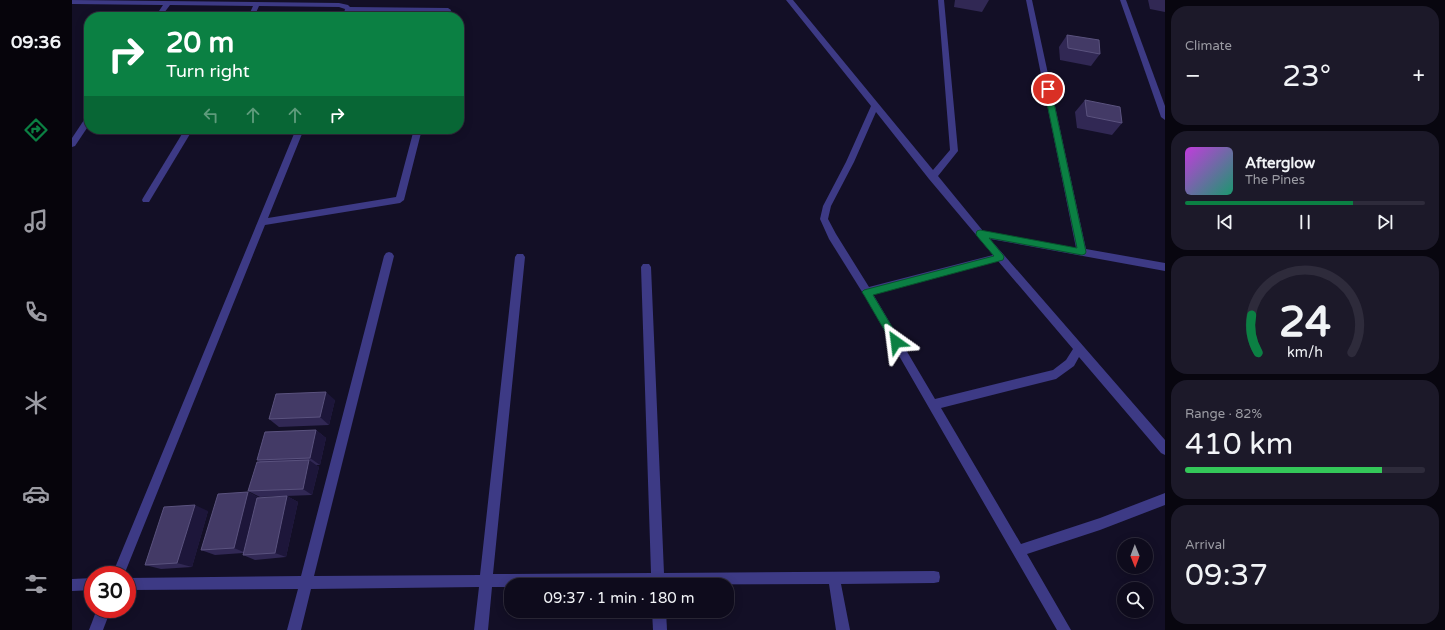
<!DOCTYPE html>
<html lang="en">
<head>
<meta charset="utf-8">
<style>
  :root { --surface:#0e0b1c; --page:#1c1929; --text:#f1f3f6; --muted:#9b9ba3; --line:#2e2b3b; --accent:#0b8043 }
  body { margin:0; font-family:"Varela Round",sans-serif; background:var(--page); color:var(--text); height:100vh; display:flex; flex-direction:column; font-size:15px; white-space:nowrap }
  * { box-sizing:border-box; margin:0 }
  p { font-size:13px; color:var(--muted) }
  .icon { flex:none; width:22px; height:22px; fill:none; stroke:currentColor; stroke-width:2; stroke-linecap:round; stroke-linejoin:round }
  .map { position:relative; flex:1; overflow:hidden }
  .details { display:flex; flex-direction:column; gap:6px; padding:6px; background:#08060f; width:280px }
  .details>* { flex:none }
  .guide { position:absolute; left:12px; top:12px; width:380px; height:122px; border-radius:16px; box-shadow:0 2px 10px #0003,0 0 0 1px var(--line); background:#0b8043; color:#fff; overflow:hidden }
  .needle { width:26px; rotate:179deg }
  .controls { position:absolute; left:1045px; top:538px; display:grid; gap:8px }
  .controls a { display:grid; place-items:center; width:36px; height:36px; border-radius:50%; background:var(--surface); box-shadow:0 2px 10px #0003,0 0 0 1px var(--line); font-size:20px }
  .speed { position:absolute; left:12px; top:566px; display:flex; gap:8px; font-size:20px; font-weight:700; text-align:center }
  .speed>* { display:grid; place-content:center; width:52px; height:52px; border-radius:50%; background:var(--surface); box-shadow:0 2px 10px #0003,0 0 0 1px var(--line); line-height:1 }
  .speed .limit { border:6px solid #d22; background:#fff; color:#111 }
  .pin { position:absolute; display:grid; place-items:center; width:34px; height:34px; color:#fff; margin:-17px; border:2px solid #fff; border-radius:50%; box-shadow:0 1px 4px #0007 }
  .me { position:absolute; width:44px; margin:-22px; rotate:329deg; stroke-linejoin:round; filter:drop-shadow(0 0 3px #0008) }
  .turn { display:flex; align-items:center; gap:14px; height:84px; padding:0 16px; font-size:18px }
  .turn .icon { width:52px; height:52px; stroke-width:2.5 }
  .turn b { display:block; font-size:28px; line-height:34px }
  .lanes { display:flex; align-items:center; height:38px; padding:0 16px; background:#0003; justify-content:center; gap:20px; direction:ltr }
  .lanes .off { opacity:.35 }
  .big { font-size:30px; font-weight:600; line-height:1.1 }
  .details .card { flex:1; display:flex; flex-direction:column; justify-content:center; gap:6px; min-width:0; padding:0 14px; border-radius:16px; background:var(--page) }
  .details .dial { align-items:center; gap:0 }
  .dial svg { height:104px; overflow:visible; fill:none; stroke:var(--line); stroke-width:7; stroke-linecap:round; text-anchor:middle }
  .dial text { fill:var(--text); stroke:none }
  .song { display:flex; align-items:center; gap:12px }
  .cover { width:48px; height:48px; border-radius:6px; background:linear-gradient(135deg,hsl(290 70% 55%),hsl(160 70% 35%)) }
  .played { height:4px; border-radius:2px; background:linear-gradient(90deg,var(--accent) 70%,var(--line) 70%) }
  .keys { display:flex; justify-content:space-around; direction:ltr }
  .heat { display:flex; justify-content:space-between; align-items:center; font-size:22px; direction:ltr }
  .charge { height:6px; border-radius:3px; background:linear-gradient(90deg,#34c759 82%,var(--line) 0) }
  .trip { position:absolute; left:432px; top:578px; width:230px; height:40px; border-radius:16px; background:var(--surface); box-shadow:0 2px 10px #0003,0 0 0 1px var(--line); font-weight:600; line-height:40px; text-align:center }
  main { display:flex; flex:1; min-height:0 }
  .menu { display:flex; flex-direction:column; width:72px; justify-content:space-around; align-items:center; background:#06040b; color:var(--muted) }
  .menu .icon { width:28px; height:28px }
  .menu .current { color:var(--accent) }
  .menu b { font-size:18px; color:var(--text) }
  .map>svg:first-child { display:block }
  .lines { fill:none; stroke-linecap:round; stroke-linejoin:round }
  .street { fill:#3d3a85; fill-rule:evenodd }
  .wall { fill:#312854 }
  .shaded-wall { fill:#1d163a }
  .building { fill:#433a66; stroke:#5a527e }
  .route { fill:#0b8043; stroke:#07532c }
</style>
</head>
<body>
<main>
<nav class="menu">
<b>09:36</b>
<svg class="icon current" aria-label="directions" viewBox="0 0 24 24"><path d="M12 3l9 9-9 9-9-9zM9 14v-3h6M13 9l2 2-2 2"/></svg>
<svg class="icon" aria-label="music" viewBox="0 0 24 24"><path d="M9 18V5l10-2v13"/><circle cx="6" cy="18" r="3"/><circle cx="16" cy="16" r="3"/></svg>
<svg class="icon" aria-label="phone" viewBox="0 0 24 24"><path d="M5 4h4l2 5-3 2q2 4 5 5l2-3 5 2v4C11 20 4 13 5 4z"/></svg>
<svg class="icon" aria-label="climate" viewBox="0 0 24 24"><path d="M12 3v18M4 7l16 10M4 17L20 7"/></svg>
<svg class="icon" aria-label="car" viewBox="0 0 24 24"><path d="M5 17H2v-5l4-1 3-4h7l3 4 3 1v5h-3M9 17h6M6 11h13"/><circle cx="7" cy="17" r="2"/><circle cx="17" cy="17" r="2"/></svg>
<svg class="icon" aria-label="filters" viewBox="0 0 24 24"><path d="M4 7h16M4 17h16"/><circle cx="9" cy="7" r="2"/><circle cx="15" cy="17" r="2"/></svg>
</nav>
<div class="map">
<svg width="1093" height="630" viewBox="0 0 1093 630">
  <rect width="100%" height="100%" fill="#130f26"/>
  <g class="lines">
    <!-- street -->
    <g class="street">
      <polygon points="0,0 267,3 276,5 278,7 376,8 379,10 377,17 371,17 372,12 279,11 277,17 271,17 273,9 267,7 187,6 182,17 176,17 181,6 98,5 89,17 83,17 91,5 0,4"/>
      <path d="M714,0h7l140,170 17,-20 -12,-150h6l14,151 -20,25 45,55 93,17 -50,-248h6l54,249 79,14v8l-175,-32 175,201v15l-4,-2 -82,-96 -5,9 -18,13 -115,29 80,136 79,-26 65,-25v12l-65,25 -73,24 44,76h-14l-193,-335 -35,-56 -9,-20 3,-13 23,-44 25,-56zM804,112l53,67 64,76 -124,32 -33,-53 -8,-15 3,-13 23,-44zM926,261l75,88 -7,11 -13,10 -118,29 -62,-105z"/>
      <polygon points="1048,0 1054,0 1093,106 1093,120 1089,117"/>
      <polygon points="17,116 17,125 3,146 0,147 0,138 14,117"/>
      <polygon points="113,129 121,129 77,202 71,202 70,200 71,198"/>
      <polygon points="224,129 232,129 196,218 324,197 342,129 350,129 332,200 328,203 193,225 52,575 40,575"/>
      <polygon points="317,252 320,253 322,256 242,576 408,575 443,257 445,254 451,254 453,257 421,574 579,573 569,267 571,264 577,264 579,267 592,573 862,571 867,572 868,577 867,582 862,583 769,584 778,630 764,630 757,584 439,585 439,587 420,587 416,630 402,630 407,587 239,589 229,630 215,630 226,589 55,590 55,578 229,576 312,256 314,253"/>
      <polygon points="21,578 21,590 0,591 0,579"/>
      <polygon points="25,609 39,609 31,630 17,630"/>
      <polygon points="580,611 594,611 595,630 581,630"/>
    </g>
  </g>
  <!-- wall -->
  <g class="wall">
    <polygon points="883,0 917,0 910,12 882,7"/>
    <polygon points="1076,0 1093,0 1093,12 1078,9"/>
    <polygon points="995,35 1028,54 1019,66 988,60 987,47"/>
    <polygon points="1013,100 1050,123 1040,135 1005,128 1003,112"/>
    <polygon points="263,400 257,425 207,427 197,419"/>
    <polygon points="244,430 254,438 248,465 244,465 247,467 240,495 188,497 176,491 188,462 185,460"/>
    <polygon points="176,492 188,498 215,496 226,502 214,557 183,560 171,555 171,553 143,555 129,550"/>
    <polygon points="136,511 120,567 89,569 73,565"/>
  </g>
  <!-- shaded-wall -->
  <g class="shaded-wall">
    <polygon points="254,392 263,400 257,425 248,417"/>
    <polygon points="244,430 254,438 248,465 238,458"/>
    <polygon points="237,460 247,467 240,495 231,489"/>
    <polygon points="176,492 188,498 174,553 162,548"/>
    <polygon points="215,496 226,502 214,557 203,553"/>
    <polygon points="123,505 136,511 120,567 105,563"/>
  </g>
  <!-- building -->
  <g class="building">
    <polygon points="995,35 1027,40 1028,54 996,48"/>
    <polygon points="1013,100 1048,107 1050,123 1015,116"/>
    <polygon points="254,392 248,417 197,419 204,394"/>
    <polygon points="244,430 238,458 185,460 193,432"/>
    <polygon points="237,460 231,489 176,491 185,462"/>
    <polygon points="176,492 162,548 129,550 146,494"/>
    <polygon points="215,496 203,553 171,555 185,498"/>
    <polygon points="123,505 105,563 73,565 92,507"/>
  </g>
  <!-- route -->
  <polygon class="route" points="973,87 978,87 979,89 1014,252 1013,254 1010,255 917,238 931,255 932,257 931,260 801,295 829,342 828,345 821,345 792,295 790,292 792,290 922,256 905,236 904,234 905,231 908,230 1005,248 972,89"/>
</svg>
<div class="controls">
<a><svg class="needle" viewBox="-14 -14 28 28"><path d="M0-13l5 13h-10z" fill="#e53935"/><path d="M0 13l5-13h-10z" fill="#9b9ba3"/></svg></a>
<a><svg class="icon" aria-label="search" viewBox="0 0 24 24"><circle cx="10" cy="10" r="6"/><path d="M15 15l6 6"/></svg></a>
</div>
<div class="speed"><div class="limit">30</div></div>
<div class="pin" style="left:976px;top:89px;background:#d93025"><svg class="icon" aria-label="arrive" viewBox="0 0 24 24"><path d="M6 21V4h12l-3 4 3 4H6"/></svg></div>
<svg class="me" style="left:824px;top:342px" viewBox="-20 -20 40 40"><path d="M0-17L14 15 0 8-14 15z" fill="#0b8043" stroke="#fff" stroke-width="4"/></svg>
<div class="trip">09:37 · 1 min · 180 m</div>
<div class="guide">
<div class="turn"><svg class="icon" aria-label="right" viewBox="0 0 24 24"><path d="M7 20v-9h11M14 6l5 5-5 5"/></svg><div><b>20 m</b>Turn right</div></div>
<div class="lanes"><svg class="icon off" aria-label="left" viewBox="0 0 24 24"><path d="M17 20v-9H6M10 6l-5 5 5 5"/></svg><svg class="icon off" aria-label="ahead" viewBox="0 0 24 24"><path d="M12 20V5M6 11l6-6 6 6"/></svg><svg class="icon off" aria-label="ahead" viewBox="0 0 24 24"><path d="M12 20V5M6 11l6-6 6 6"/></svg><svg class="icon" aria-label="right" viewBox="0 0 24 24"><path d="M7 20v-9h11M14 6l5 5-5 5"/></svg></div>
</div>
</div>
<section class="details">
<div class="card"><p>Climate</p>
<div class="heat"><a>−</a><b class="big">23°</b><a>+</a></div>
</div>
<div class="card">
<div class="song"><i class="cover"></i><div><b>Afterglow</b><p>The Pines</p></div></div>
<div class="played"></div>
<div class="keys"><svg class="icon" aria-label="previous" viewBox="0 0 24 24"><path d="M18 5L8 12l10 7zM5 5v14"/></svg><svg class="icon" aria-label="pause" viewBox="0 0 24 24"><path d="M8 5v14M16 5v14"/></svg><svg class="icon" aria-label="next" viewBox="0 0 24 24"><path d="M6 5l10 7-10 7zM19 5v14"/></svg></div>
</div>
<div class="card dial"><svg viewBox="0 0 100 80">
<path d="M14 69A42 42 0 1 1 86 69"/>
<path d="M14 69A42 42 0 0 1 9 40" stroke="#0b8043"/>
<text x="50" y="56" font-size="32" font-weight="700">24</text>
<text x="50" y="72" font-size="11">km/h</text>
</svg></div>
<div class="card"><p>Range · 82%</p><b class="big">410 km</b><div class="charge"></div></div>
<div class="card"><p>Arrival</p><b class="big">09:37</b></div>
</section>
</main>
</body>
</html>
